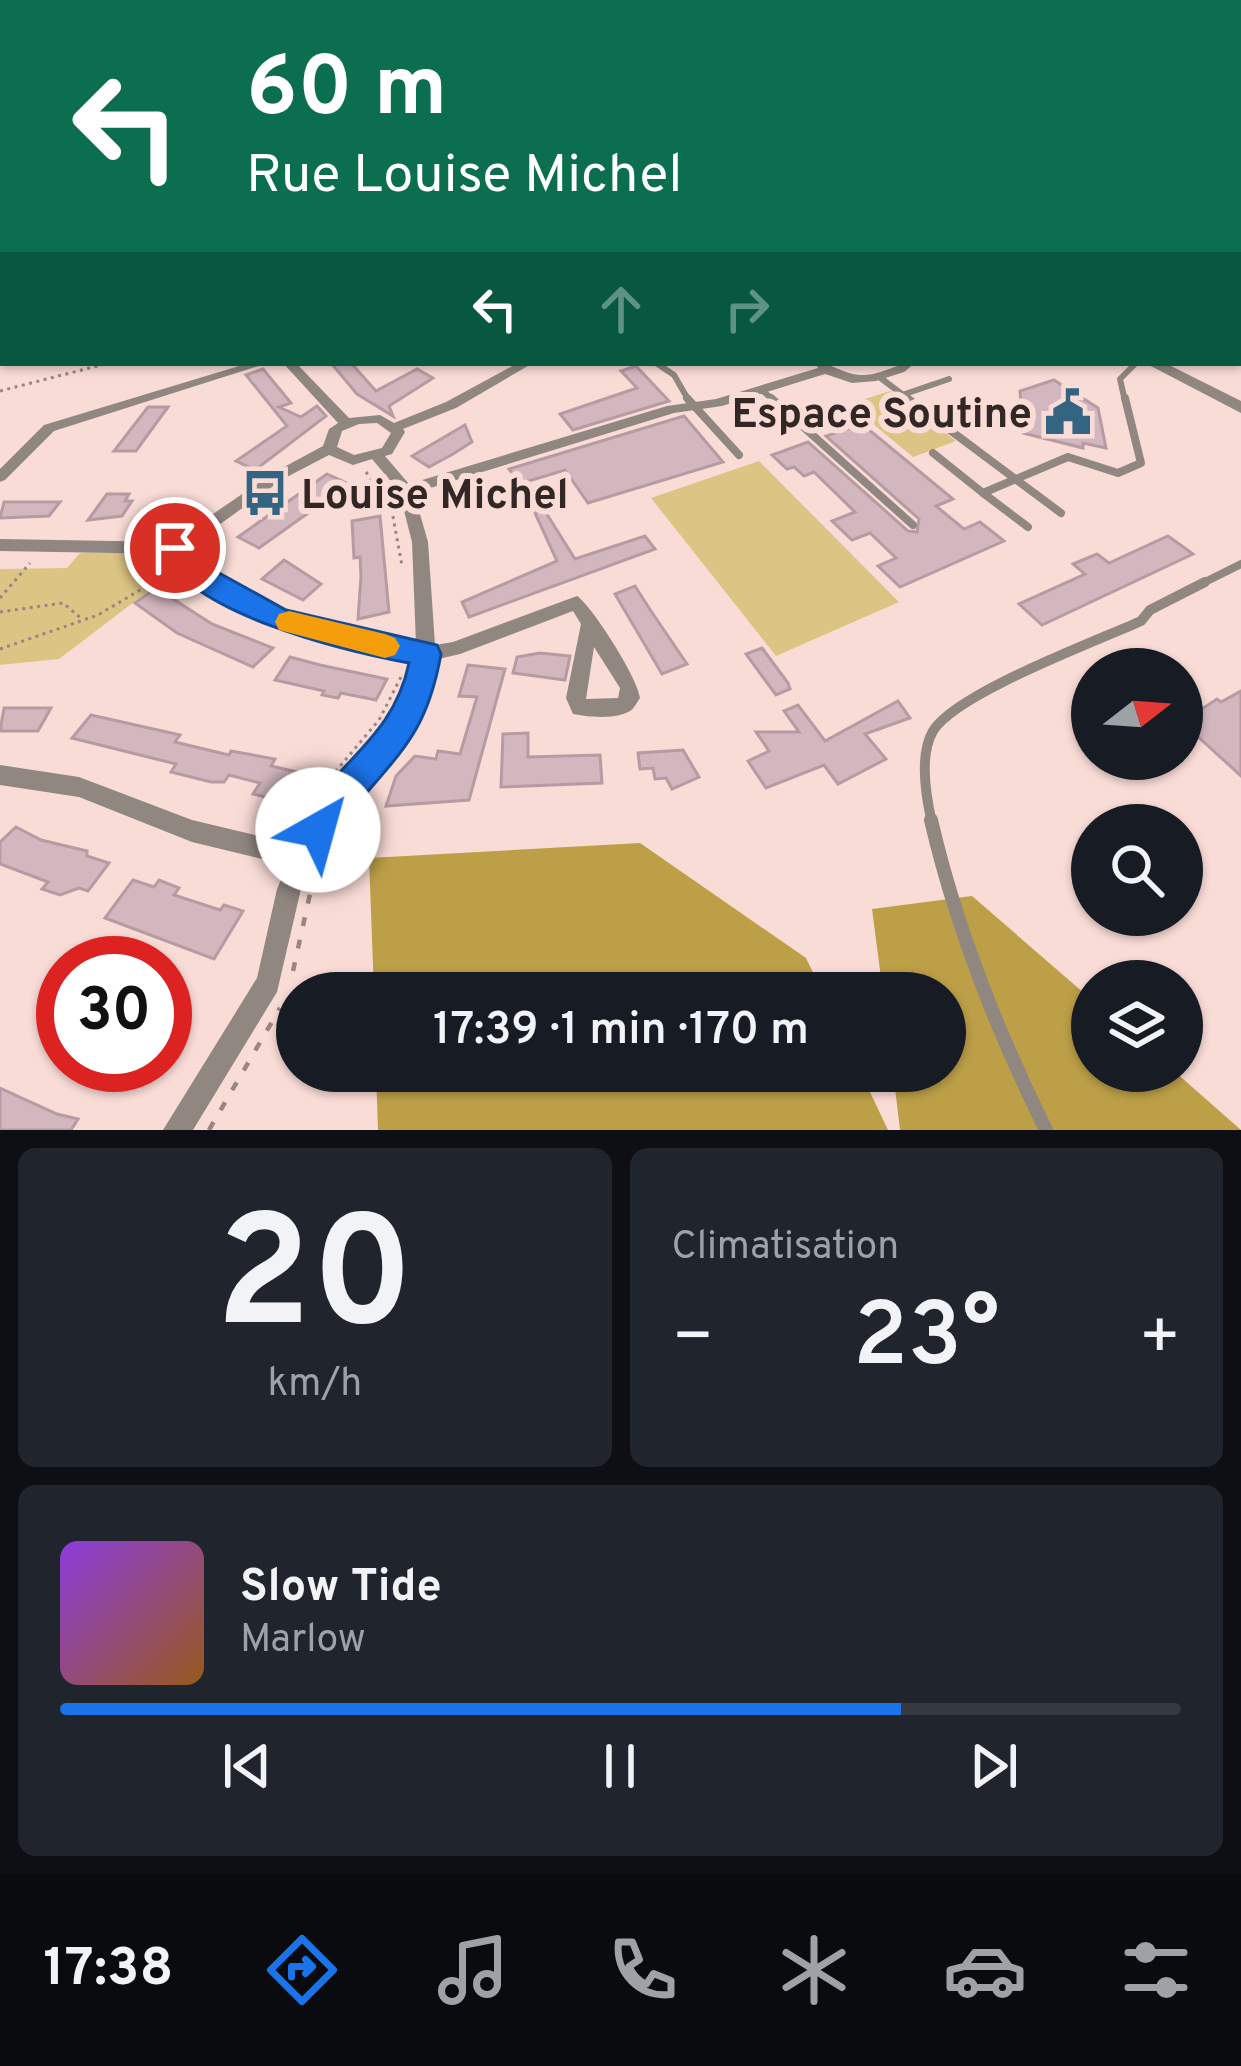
<!DOCTYPE html>
<html lang="fr">
<head>
<meta charset="utf-8">
<style>
  :root { --surface:#171b24; --page:#20242c; --text:#f1f3f6; --muted:#9ea1a6; --line:#363941; --accent:#1a73e8 }
  body { margin:0; font-family:Overpass,sans-serif; background:var(--page); color:var(--text); height:100vh; display:flex; flex-direction:column; font-size:45px; white-space:nowrap }
  * { box-sizing:border-box; margin:0 }
  p { font-size:39px; color:var(--muted) }
  .icon { flex:none; width:66px; height:66px; fill:none; stroke:currentColor; stroke-width:2; stroke-linecap:round; stroke-linejoin:round }
  .map { position:relative; height:1130px; overflow:hidden }
  .side { display:flex; flex-direction:column; gap:18px; padding:18px; background:#0d0f14; flex:1 }
  .side>* { flex:none }
  .banner { position:absolute; left:0px; top:0px; width:1242px; height:366px; box-shadow:0 3px 9px #0004; background:#0b6e4f; color:#fff; overflow:hidden }
  .needle { width:78px; rotate:73deg }
  .tools { position:absolute; left:1071px; top:648px; display:grid; gap:24px }
  .tools a { display:grid; place-items:center; width:132px; height:132px; border-radius:50%; background:var(--surface); box-shadow:0 3px 9px #0004; font-size:60px }
  .speed { position:absolute; left:36px; top:936px; display:flex; gap:24px; font-size:60px; font-weight:700; text-align:center }
  .speed>* { display:grid; place-content:center; width:156px; height:156px; border-radius:50%; background:var(--surface); box-shadow:0 3px 9px #0004; line-height:1 }
  .speed .limit { border:18px solid #d22; background:#fff; color:#111 }
  .pin { position:absolute; display:grid; place-items:center; width:102px; height:102px; color:#fff; margin:-51px; border:6px solid #fff; border-radius:50%; box-shadow:0 3px 12px #0007 }
  .me { position:absolute; width:132px; margin:-66px; rotate:38deg; stroke-linejoin:round; filter:drop-shadow(0 0 9px #0008) }
  .turn { display:flex; align-items:center; gap:42px; height:252px; padding:0 48px; font-size:54px }
  .turn .icon { width:156px; height:156px; stroke-width:2.5 }
  .turn b { display:block; font-size:84px; line-height:102px }
  .lanes { display:flex; align-items:center; height:114px; padding:0 48px; background:#0003; justify-content:center; gap:60px; direction:ltr }
  .lanes .off { opacity:.35 }
  .big { font-size:90px; font-weight:600; line-height:1.1 }
  .side .tile { flex:1; display:flex; flex-direction:column; justify-content:center; gap:18px; min-width:0; padding:0 42px; border-radius:18px; background:var(--page) }
  .side .dial { align-items:center; gap:0 }
  .dial b { font-size:156px; line-height:1 }
  .song { display:flex; align-items:center; gap:36px }
  .cover { width:144px; height:144px; border-radius:18px; background:linear-gradient(135deg,hsl(270 70% 55%),hsl(30 70% 35%)) }
  .played { height:12px; border-radius:6px; background:linear-gradient(90deg,var(--accent) 75%,var(--line) 75%) }
  .keys { display:flex; justify-content:space-around; direction:ltr }
  .heat { display:flex; justify-content:space-between; align-items:center; font-size:66px; direction:ltr }
  .side .tiles { flex:1; display:grid; gap:18px; grid-template-columns:1fr 1fr }
  .tile:last-child { grid-column:span 2 }
  .trip { position:absolute; left:276px; top:972px; width:690px; height:120px; border-radius:60px; background:var(--surface); box-shadow:0 3px 9px #0004; font-weight:600; line-height:120px; text-align:center }
  .tab-bar { display:flex; height:192px; justify-content:space-around; align-items:center; background:#090b0e; color:var(--muted) }
  .tab-bar .icon { width:84px; height:84px }
  .tab-bar .on { color:var(--accent) }
  .tab-bar b { font-size:54px; color:var(--text) }
  .map>svg:first-child { display:block }
  .green { fill:#dcc484 }
  .forest { fill:#bc9f47 }
  .building { fill:#d3b7bf; stroke:#b69ba2; stroke-width:3 }
  .lines { fill:none; stroke-linecap:round; stroke-linejoin:round }
  .path-far1 { stroke:#9a8582; stroke-width:3; stroke-dasharray:3 4.5; stroke-linecap:butt }
  .path { stroke:#9a8582; stroke-width:4.5; stroke-dasharray:9 14; stroke-linecap:butt }
  .service-far3 { stroke:#908780; stroke-width:6 }
  .service-far2 { stroke:#908780; stroke-width:8 }
  .service-far1 { stroke:#908780; stroke-width:10 }
  .service { stroke:#908780; stroke-width:14 }
  .minor { fill:#908780; fill-rule:evenodd }
  .tertiary { fill:#908780; fill-rule:evenodd }
  .route { fill:#1a73e8; stroke:#114b97; stroke-width:3 }
  .slow { fill:#f59e0b }
  .labels { text-anchor:middle; stroke-width:12; stroke-linejoin:round; paint-order:stroke }
  .poi-label { font-size:42px; font-weight:bold; fill:#332726; stroke:#fadcd7; text-anchor:end }
</style>
</head>
<body>
<div class="map">
<svg width="1241" height="1130" viewBox="0 0 1241 1130">
  <rect width="100%" height="100%" fill="#fadcd7"/>
  <!-- green -->
  <g class="green">
    <polygon points="890,391 956,441 913,457 849,404"/>
    <polygon points="759,461 899,602 776,656 651,498"/>
    <polygon points="157,552 169,558 176,570 59,659 0,665 0,569 67,568 80,553"/>
  </g>
  <!-- forest -->
  <g class="forest">
    <polygon points="640,843 806,958 823,993 374,993 369,858"/>
    <polygon points="972,896 1092,1000 1092,1071 1174,1071 1241,1130 900,1130 893,1071 945,1071 945,993 883,993 872,909"/>
    <polygon points="376,1071 860,1071 888,1130 378,1130"/>
  </g>
  <!-- building -->
  <g class="building">
    <polygon points="331,363 351,363 376,391 417,369 433,378 389,406 393,416 357,394"/>
    <polygon points="636,366 669,401 573,430 560,414 637,388 621,371"/>
    <polygon points="263,369 291,403 279,407 301,417 317,406 326,416 255,470 236,461 287,426 246,375"/>
    <polygon points="1054,380 1098,408 1106,448 1083,443 1083,448 1023,433 1020,391"/>
    <polygon points="148,407 168,407 136,451 114,451"/>
    <polygon points="684,416 723,462 588,503 565,470 519,484 509,469"/>
    <polygon points="862,424 953,499 936,506 964,529 980,522 1004,541 900,587 878,566 896,558 870,533 852,540 832,521 855,512 814,472 804,476 794,467 787,469 772,455 808,442 908,531 917,532 919,519 826,436"/>
    <polygon points="465,425 472,442 453,454 429,467 412,456"/>
    <polygon points="327,474 349,484 259,548 238,537"/>
    <polygon points="107,494 129,494 125,501 132,501 122,516 88,520"/>
    <polygon points="4,502 60,502 49,516 0,518"/>
    <polygon points="543,508 575,559 645,536 655,549 469,617 462,602 557,561 535,513"/>
    <polygon points="380,516 389,612 358,619 361,576 360,557 354,558 352,521"/>
    <polygon points="1168,536 1193,554 1042,625 1019,604 1085,574 1073,564 1097,554 1109,563"/>
    <polygon points="284,560 321,584 303,600 262,579"/>
    <polygon points="635,586 651,611 687,664 662,674 615,594"/>
    <polygon points="156,588 212,624 273,648 253,667 177,633 135,603"/>
    <polygon points="762,648 788,683 790,689 776,695 746,654"/>
    <polygon points="540,653 570,656 565,680 513,673 517,657"/>
    <polygon points="290,657 320,665 387,679 376,700 341,693 338,698 322,695 324,691 275,680"/>
    <polygon points="468,665 505,669 469,800 386,806 396,776 415,756 436,759 438,751 460,754 477,697 459,696"/>
    <polygon points="1241,691 1241,776 1182,722 1217,699 1221,702"/>
    <polygon points="898,701 910,718 865,734 886,759 838,784 824,765 766,788 748,761 769,751 756,732 799,732 784,711 798,705 825,741"/>
    <polygon points="4,708 51,708 38,731 0,731"/>
    <polygon points="91,715 180,735 175,742 229,755 231,751 275,759 271,766 306,774 291,803 253,794 260,783 229,775 224,782 211,782 171,772 176,764 72,738"/>
    <polygon points="528,733 528,757 600,755 602,783 501,787 503,734"/>
    <polygon points="683,750 699,777 672,789 666,778 655,779 653,768 640,769 638,753"/>
    <polygon points="16,827 41,840 87,851 87,856 109,863 88,891 79,888 60,895 42,889 48,882 0,864 0,842"/>
    <polygon points="133,880 154,887 159,880 179,888 174,895 220,910 224,905 243,911 214,959 105,918"/>
    <polygon points="0,1088 57,1114 78,1119 71,1130 0,1130"/>
  </g>
  <g class="lines">
    <!-- path-far1 -->
    <g class="path-far1">
      <polyline points="0,391 109,363"/>
      <polyline points="366,472 391,506 402,566"/>
      <polyline points="0,598 30,563"/>
      <polyline points="0,612 63,603 83,620"/>
      <polyline points="0,649 98,615 167,574"/>
      <polyline points="292,823 379,720 401,677"/>
    </g>
    <!-- path -->
    <g class="path">
      <polyline points="287,832 294,820"/>
      <polyline points="293,971 310,894"/>
      <polyline points="209,1130 280,1008"/>
    </g>
    <!-- service-far3 -->
    <g class="service-far3">
      <polyline points="656,363 674,375 689,401"/>
      <polyline points="878,376 911,401"/>
      <polyline points="762,390 774,401"/>
      <polyline points="902,395 949,379"/>
      <polyline points="1125,401 1120,379 1136,363"/>
    </g>
    <!-- service-far2 -->
    <g class="service-far2">
      <polyline points="687,398 739,455"/>
      <polyline points="771,398 913,525"/>
      <polyline points="907,398 1061,513"/>
      <polyline points="933,453 983,493"/>
      <polyline points="1028,527 983,493 1068,457 1118,473 1141,463 1125,398"/>
      <polyline points="1199,585 1241,564"/>
    </g>
    <!-- service-far1 -->
    <path class="service-far1" d="M932,823c-6,-26 -13,-68 1,-92 23,-38 164,-90 208,-110l9,-11 55,-28"/>
    <!-- service -->
    <path class="service" d="M931,820c25,108 66,211 115,310"/>
    <!-- minor -->
    <g class="minor">
      <rect x="1239" y="152" width="2" height="5"/>
      <rect x="1239" y="189" width="2" height="6"/>
      <polygon points="1239,244 1241,245 1241,251 1239,250"/>
      <polygon points="249,363 268,363 54,431 5,480 0,482 0,469 44,425"/>
      <path d="M283,363h13l53,55 31,-3 14,8 52,-21 72,-39h15l-77,45 -53,21 2,3 -13,22 -7,2 24,28 258,-78 49,-7 102,-31 -2,-5c17,0 29,13 49,12 18,-1 32,-12 50,-12l-11,9 -28,9 -24,2 -27,-9 -103,32 -48,7 -260,80 14,49 7,103 18,-3 124,-46c15,10 61,82 63,102 -5,7 -6,12 -14,15 -14,6 -39,4 -53,1l-7,-16 15,-74 -8,-13 -113,43 -26,6 -6,38 -33,55 -53,58 -32,53 -9,25 -24,103 -84,138h-30l94,-152 20,-89 10,-24 -95,-23 -113,-45 -79,-12v-20l79,12 113,43 105,25 29,-48 55,-56 28,-45 7,-37 -144,-35 -97,-56 -6,-14 -169,-3v-12l172,3 101,-69 50,-27 6,-17 9,-6zM377,423l14,10 -9,15 -28,7 -17,-8 5,-16 17,-7zM329,455l24,10 19,-6 27,32 13,51 4,102 -134,-31 -94,-53 -4,-10 99,-71zM594,647l26,41 -2,10 -32,1z"/>
    </g>
    <!-- tertiary -->
    <g class="tertiary">
      <polygon points="3,250 3,259 0,260 0,251"/>
      <polygon points="1145,363 1165,363 1241,401 1241,413"/>
    </g>
  </g>
  <!-- sky -->
  <linearGradient id="sky" x2="0" y2="1"><stop stop-color="#929ad2"/><stop offset="0.48" stop-color="#fdefed"/><stop offset="1" stop-color="#fdefed" stop-opacity="0"/></linearGradient>
  <rect width="1241" height="305" fill="url(#sky)"/>
  <!-- route -->
  <path class="route" d="M175,538l10,3 7,17 94,52 151,35 4,9c-15,83 -43,99 -92,160 -11,14 -14,27 -31,34l-13,-5 -5,-13c29,-67 92,-86 109,-167 -64,-12 -224,-50 -247,-115z"/>
  <!-- slow -->
  <polygon class="slow" points="289,611 385,634 395,638 400,646 395,655 385,658 279,630 275,622 279,614"/>
  <!-- icons -->
  <defs>
    <symbol id="civic-bare" viewBox="-9 -9 18 18"><path d="M-.6-6.5H3V-4.5H.6V-3L4-1V1h2V6H-6V1h2V-1L-.6-3ZM-1.2 2.5V6h2.4V2.5Z" fill="#336583" stroke="#fadcd7" stroke-width="2.5" paint-order="stroke"/></symbol>
    <symbol id="bus-bare" viewBox="-9 -9 18 18"><path d="M-5-6H5V4H4V6H2V4H-2V6H-4V4H-5ZM-3.5-4V0h7V-4ZM-3.5 1.2v1.5H-2V1.2ZM2 1.2v1.5H3.5V1.2Z" fill="#336583" stroke="#fadcd7" stroke-width="2.5" paint-order="stroke"/></symbol>
  </defs>
  <g fill-rule="evenodd">
    <use href="#civic-bare" x="1035" y="379" width="66" height="66"/>
    <use href="#bus-bare" x="232" y="460" width="66" height="66"/>
  </g>
  <g class="labels">
    <!-- poi labels -->
    <g class="poi-label">
      <text x="1032" y="427">Espace Soutine</text>
      <text x="301" y="508" text-anchor="start">Louise Michel</text>
    </g>
  </g>
</svg>
<div class="tools">
<a><svg class="needle" viewBox="-14 -14 28 28"><path d="M0-13l5 13h-10z" fill="#e53935"/><path d="M0 13l5-13h-10z" fill="#9ea1a6"/></svg></a>
<a><svg class="icon" aria-label="search" viewBox="0 0 24 24"><circle cx="10" cy="10" r="6"/><path d="M15 15l6 6"/></svg></a>
<a><svg class="icon" aria-label="layers" viewBox="0 0 24 24"><path d="M12 4l9 5-9 5-9-5zM3 14l9 5 9-5"/></svg></a>
</div>
<div class="speed"><div class="limit">30</div></div>
<div class="pin" style="left:175px;top:548px;background:#d93025"><svg class="icon" aria-label="arrive" viewBox="0 0 24 24"><path d="M6 21V4h12l-3 4 3 4H6"/></svg></div>
<svg class="me" style="left:318px;top:830px" viewBox="-20 -20 40 40"><circle r="19" fill="#fff"/><path d="M0-13L10 11 0 6-10 11z" fill="#1a73e8"/></svg>
<div class="trip">17:39 · 1 min · 170 m</div>
<div class="banner">
<div class="turn"><svg class="icon" aria-label="left" viewBox="0 0 24 24"><path d="M17 20v-9H6M10 6l-5 5 5 5"/></svg><div><b>60 m</b>Rue Louise Michel</div></div>
<div class="lanes"><svg class="icon" aria-label="left" viewBox="0 0 24 24"><path d="M17 20v-9H6M10 6l-5 5 5 5"/></svg><svg class="icon off" aria-label="ahead" viewBox="0 0 24 24"><path d="M12 20V5M6 11l6-6 6 6"/></svg><svg class="icon off" aria-label="right" viewBox="0 0 24 24"><path d="M7 20v-9h11M14 6l5 5-5 5"/></svg></div>
</div>
</div>
<section class="side">
<div class="tiles">
<div class="tile dial"><b>20</b><p>km/h</p></div>
<div class="tile"><p>Climatisation</p>
<div class="heat"><a>−</a><b class="big">23°</b><a>+</a></div>
</div>
<div class="tile">
<div class="song"><i class="cover"></i><div><b>Slow Tide</b><p>Marlow</p></div></div>
<div class="played"></div>
<div class="keys"><svg class="icon" aria-label="previous" viewBox="0 0 24 24"><path d="M18 5L8 12l10 7zM5 5v14"/></svg><svg class="icon" aria-label="pause" viewBox="0 0 24 24"><path d="M8 5v14M16 5v14"/></svg><svg class="icon" aria-label="next" viewBox="0 0 24 24"><path d="M6 5l10 7-10 7zM19 5v14"/></svg></div>
</div>
</div>
</section>
<nav class="tab-bar">
<b>17:38</b>
<svg class="icon on" aria-label="directions" viewBox="0 0 24 24"><path d="M12 3l9 9-9 9-9-9zM9 14v-3h6M13 9l2 2-2 2"/></svg>
<svg class="icon" aria-label="music" viewBox="0 0 24 24"><path d="M9 18V5l10-2v13"/><circle cx="6" cy="18" r="3"/><circle cx="16" cy="16" r="3"/></svg>
<svg class="icon" aria-label="phone" viewBox="0 0 24 24"><path d="M5 4h4l2 5-3 2q2 4 5 5l2-3 5 2v4C11 20 4 13 5 4z"/></svg>
<svg class="icon" aria-label="climate" viewBox="0 0 24 24"><path d="M12 3v18M4 7l16 10M4 17L20 7"/></svg>
<svg class="icon" aria-label="car" viewBox="0 0 24 24"><path d="M5 17H2v-5l4-1 3-4h7l3 4 3 1v5h-3M9 17h6M6 11h13"/><circle cx="7" cy="17" r="2"/><circle cx="17" cy="17" r="2"/></svg>
<svg class="icon" aria-label="filters" viewBox="0 0 24 24"><path d="M4 7h16M4 17h16"/><circle cx="9" cy="7" r="2"/><circle cx="15" cy="17" r="2"/></svg>
</nav>
</body>
</html>
